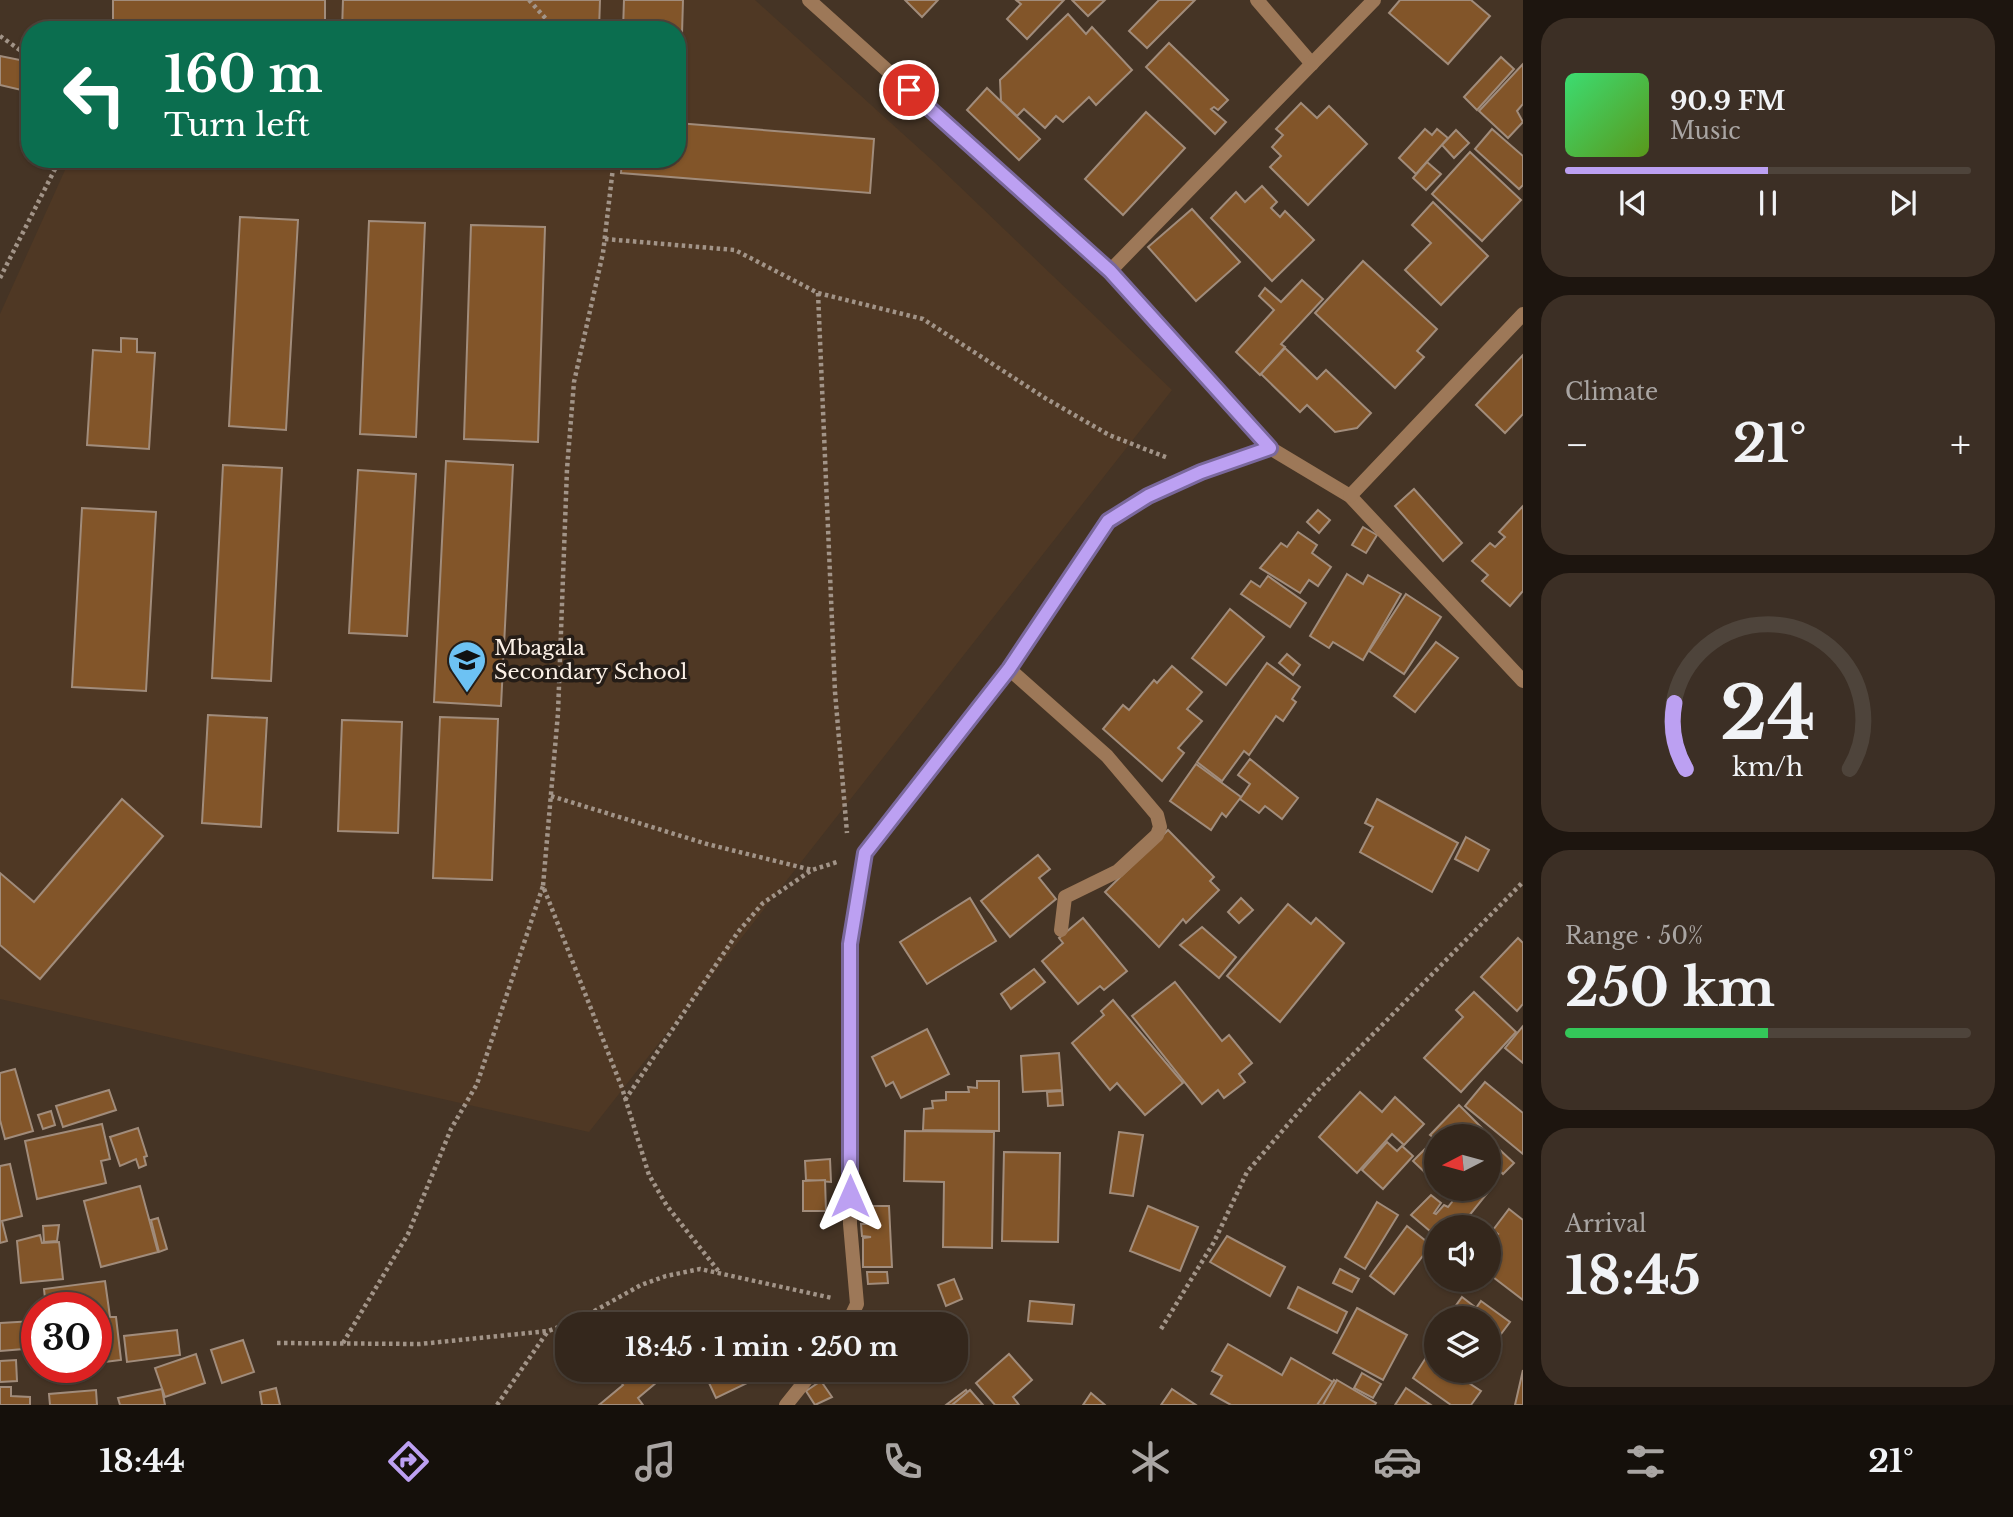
<!DOCTYPE html>
<html lang="en">
<head>
<meta charset="utf-8">
<style>
  :root { --surface:#34271c; --page:#3c2f25; --text:#f1f3f6; --muted:#a9a5a3; --line:#4e443b; --accent:#bca0f2 }
  body { margin:0; font-family:"Libre Baskerville",serif; background:var(--page); color:var(--text); height:100vh; display:flex; flex-direction:column; font-size:26px; white-space:nowrap }
  * { box-sizing:border-box; margin:0 }
  p { font-size:23px; color:var(--muted) }
  .icon { flex:none; width:38px; height:38px; fill:none; stroke:currentColor; stroke-width:2; stroke-linecap:round; stroke-linejoin:round }
  .map { position:relative; flex:1; overflow:hidden }
  .drawer { display:flex; flex-direction:column; gap:18px; padding:18px; background:#1d150f; width:490px }
  .drawer>* { flex:none }
  .hud { position:absolute; left:21px; top:21px; width:665px; height:147px; border-radius:28px; box-shadow:0 2px 5px #0004,0 0 0 2px var(--line); background:#0b6e4f; color:#fff; overflow:hidden }
  .needle { width:46px; rotate:264deg }
  .controls { position:absolute; left:1424px; top:1124px; display:grid; gap:14px }
  .controls a { display:grid; place-items:center; width:77px; height:77px; border-radius:50%; background:var(--surface); box-shadow:0 2px 5px #0004,0 0 0 2px var(--line); font-size:35px }
  .speed { position:absolute; left:21px; top:1292px; display:flex; gap:14px; font-size:35px; font-weight:700; text-align:center }
  .speed>* { display:grid; place-content:center; width:91px; height:91px; border-radius:50%; background:var(--surface); box-shadow:0 2px 5px #0004,0 0 0 2px var(--line); line-height:1 }
  .speed .limit { border:10px solid #d22; background:#fff; color:#111 }
  .pin { position:absolute; display:grid; place-items:center; width:60px; height:60px; color:#fff; margin:-30px; border:4px solid #fff; border-radius:50%; box-shadow:0 2px 7px #0007 }
  .me { position:absolute; width:77px; margin:-38px; rotate:0deg; stroke-linejoin:round; filter:drop-shadow(0 0 5px #0008) }
  .turn { display:flex; align-items:center; gap:24px; height:147px; padding:0 28px; font-size:32px }
  .turn .icon { width:91px; height:91px; stroke-width:2.5 }
  .turn b { display:block; font-size:49px; line-height:60px }
  .big { font-size:52px; font-weight:700; line-height:1.1 }
  .drawer .widget { flex:1; display:flex; flex-direction:column; justify-content:center; gap:10px; min-width:0; padding:0 24px; border-radius:28px; background:var(--page) }
  .drawer .dial { align-items:center; gap:0 }
  .dial svg { height:182px; overflow:visible; fill:none; stroke:var(--line); stroke-width:7; stroke-linecap:round; text-anchor:middle }
  .dial text { fill:var(--text); stroke:none }
  .song { display:flex; align-items:center; gap:21px }
  .cover { width:84px; height:84px; border-radius:10px; background:linear-gradient(135deg,hsl(140 70% 55%),hsl(90 70% 35%)) }
  .played { height:7px; border-radius:4px; background:linear-gradient(90deg,var(--accent) 50%,var(--line) 50%) }
  .keys { display:flex; justify-content:space-around; direction:ltr }
  .heat { display:flex; justify-content:space-between; align-items:center; font-size:38px; direction:ltr }
  .charge { height:10px; border-radius:5px; background:linear-gradient(90deg,#34c759 50%,var(--line) 0) }
  .trip { position:absolute; left:555px; top:1312px; width:413px; height:70px; border-radius:28px; background:var(--surface); box-shadow:0 2px 5px #0004,0 0 0 2px var(--line); font-weight:700; line-height:70px; text-align:center }
  .menu { display:flex; height:112px; justify-content:space-around; align-items:center; background:#15100b; color:var(--muted) }
  .menu .icon { width:49px; height:49px }
  .menu .current { color:var(--accent) }
  .menu b { font-size:32px; color:var(--text) }
  main { display:flex; flex:1; min-height:0 }
  .map>svg:first-child { display:block }
  .built { fill:#4f3824 }
  .building { fill:#825529; stroke:#a18c7b; stroke-width:2 }
  .lines { fill:none; stroke-linecap:round; stroke-linejoin:round }
  .path { stroke:#a29488; stroke-width:4.5; stroke-dasharray:3.5 3.5; stroke-linecap:butt }
  .minor { stroke:#9d7858; stroke-width:14 }
  .route-casing { stroke:#7a689d; stroke-width:18 }
  .route { stroke:#bca0f2; stroke-width:12 }
  .labels { text-anchor:middle; stroke-width:7; stroke-linejoin:round; paint-order:stroke }
  .poi-label { font-size:21px; fill:#fcf1e7; stroke:#251d17; text-anchor:start }
</style>
</head>
<body>
<main>
<div class="map">
<svg width="1523" height="1405" viewBox="0 0 1523 1405">
  <rect width="100%" height="100%" fill="#453425"/>
  <!-- built -->
  <polygon class="built" points="142,0 755,0 934,162 1172,390 589,1132 0,999 0,314 70,159 677,159 677,30 129,30"/>
  <!-- building -->
  <g class="building">
    <rect x="113" y="0" width="212" height="30"/>
    <polygon points="343,0 600,0 599,30 342,30"/>
    <polygon points="624,0 683,0 680,101 677,101 677,30 623,30"/>
    <polygon points="905,0 938,0 922,17"/>
    <polygon points="1016,0 1064,0 1027,39 1007,19 1021,4"/>
    <polygon points="1072,0 1105,0 1088,16"/>
    <polygon points="1159,0 1195,0 1147,48 1129,31"/>
    <polygon points="1400,0 1471,0 1490,16 1448,64 1389,13"/>
    <polygon points="1068,14 1086,34 1092,27 1132,70 1096,105 1089,97 1063,122 1056,116 1045,128 1024,109 1017,116 1001,101 1000,80"/>
    <polygon points="1169,43 1228,100 1218,110 1214,107 1211,109 1226,122 1215,134 1146,67"/>
    <polygon points="0,56 30,62 30,92 0,85"/>
    <polygon points="1501,57 1514,69 1477,110 1464,97"/>
    <polygon points="1523,64 1523,104 1517,111 1523,122 1508,138 1479,111"/>
    <polygon points="987,88 1040,139 1019,160 967,110"/>
    <polygon points="1301,103 1317,118 1329,106 1367,144 1308,205 1270,167 1281,156 1272,147 1283,135 1276,129"/>
    <polygon points="1146,112 1185,148 1123,215 1085,179"/>
    <polygon points="677,123 874,139 870,193 621,173 622,159 677,159"/>
    <polygon points="1425,129 1432,135 1437,129 1448,138 1416,174 1399,158"/>
    <polygon points="1492,129 1523,156 1523,185 1519,189 1475,149"/>
    <polygon points="1456,130 1469,143 1454,158 1442,145"/>
    <polygon points="1470,152 1521,200 1482,241 1432,194"/>
    <polygon points="1427,162 1441,174 1426,190 1413,178"/>
    <polygon points="1262,186 1277,202 1271,208 1280,217 1285,211 1314,240 1272,281 1211,218 1236,192 1245,202"/>
    <polygon points="1433,202 1488,256 1441,305 1405,270 1431,243 1412,225"/>
    <polygon points="1192,209 1240,262 1196,301 1148,247"/>
    <polygon points="240,217 298,220 286,430 229,426"/>
    <polygon points="369,221 425,223 416,437 360,434"/>
    <polygon points="471,225 545,227 538,442 464,439"/>
    <polygon points="1363,261 1437,329 1417,351 1424,357 1395,388 1315,313"/>
    <polygon points="1302,280 1323,299 1281,344 1285,347 1260,375 1236,352 1274,310 1259,296 1265,288 1281,302"/>
    <polygon points="121,338 137,339 137,352 155,353 149,449 87,445 93,350 121,352"/>
    <polygon points="1285,348 1317,379 1326,370 1371,413 1357,428 1335,432 1307,405 1300,412 1261,374"/>
    <polygon points="1523,355 1523,414 1505,433 1476,405"/>
    <polygon points="446,461 513,465 501,706 434,702"/>
    <polygon points="223,465 282,468 271,681 212,678"/>
    <polygon points="358,470 416,474 407,636 349,633"/>
    <polygon points="1414,489 1462,543 1443,561 1395,506"/>
    <polygon points="1523,506 1523,591 1510,606 1482,581 1488,575 1472,561 1490,543 1495,547 1505,537 1499,532"/>
    <polygon points="82,508 156,512 146,691 72,687"/>
    <polygon points="1318,510 1330,520 1319,533 1307,522"/>
    <polygon points="1363,527 1377,535 1366,553 1352,545"/>
    <polygon points="1298,532 1317,545 1312,553 1331,567 1318,586 1309,580 1300,593 1260,568 1281,543 1287,547"/>
    <polygon points="1347,574 1363,584 1368,575 1401,594 1363,660 1333,642 1329,648 1310,636"/>
    <polygon points="1268,576 1306,603 1290,627 1241,594 1251,581 1260,587"/>
    <polygon points="1406,594 1441,617 1404,674 1369,651"/>
    <polygon points="1230,609 1264,637 1226,685 1192,658"/>
    <polygon points="1436,642 1458,658 1415,712 1394,696"/>
    <polygon points="1287,654 1300,665 1293,675 1279,663"/>
    <polygon points="1267,663 1300,687 1292,699 1296,702 1283,721 1276,716 1249,755 1244,751 1222,781 1197,762"/>
    <polygon points="1172,666 1202,692 1187,709 1202,721 1178,748 1184,753 1162,781 1103,729 1123,705 1129,710 1154,680 1157,683"/>
    <polygon points="208,715 267,718 261,827 202,823"/>
    <polygon points="440,717 498,719 492,880 433,878"/>
    <polygon points="342,720 402,722 398,833 338,831"/>
    <polygon points="1250,759 1298,798 1282,819 1265,806 1259,813 1240,799 1250,784 1238,775"/>
    <polygon points="1196,764 1241,797 1226,817 1222,813 1211,830 1170,801"/>
    <polygon points="122,799 163,836 40,979 0,945 0,873 34,902"/>
    <polygon points="1377,799 1458,843 1432,892 1360,852 1373,827 1365,823"/>
    <polygon points="1168,830 1214,877 1210,881 1219,890 1186,923 1183,919 1159,947 1105,892"/>
    <polygon points="1466,837 1489,850 1478,871 1455,859"/>
    <polygon points="1038,855 1050,869 1039,878 1056,899 1010,937 981,901"/>
    <polygon points="970,898 996,941 927,984 900,942"/>
    <polygon points="1241,898 1253,910 1239,923 1228,912"/>
    <polygon points="1288,904 1311,924 1316,918 1344,943 1280,1022 1227,976"/>
    <polygon points="1083,918 1127,971 1104,990 1100,986 1078,1004 1042,961 1063,943 1059,938"/>
    <polygon points="1202,927 1236,957 1219,978 1180,945"/>
    <polygon points="1518,938 1523,943 1523,1004 1517,1011 1481,977"/>
    <polygon points="1034,969 1045,982 1011,1009 1001,994"/>
    <polygon points="1175,982 1222,1041 1229,1035 1252,1063 1239,1074 1245,1082 1224,1098 1218,1090 1202,1104 1132,1016"/>
    <polygon points="1474,992 1516,1032 1461,1092 1424,1058 1463,1017 1456,1010"/>
    <polygon points="1113,1000 1183,1083 1145,1115 1117,1083 1110,1090 1072,1043 1104,1015 1101,1011"/>
    <polygon points="1523,1026 1523,1063 1505,1048"/>
    <polygon points="927,1029 949,1074 901,1098 893,1082 886,1086 872,1057"/>
    <polygon points="1059,1053 1062,1090 1023,1092 1021,1056"/>
    <polygon points="15,1069 33,1131 5,1139 0,1120 0,1073"/>
    <polygon points="977,1081 999,1081 999,1131 923,1130 924,1109 933,1108 932,1101 946,1100 946,1092 969,1092 968,1087 977,1088"/>
    <polygon points="1485,1082 1523,1113 1523,1154 1465,1106"/>
    <polygon points="109,1090 116,1110 63,1127 56,1106"/>
    <polygon points="1062,1091 1063,1105 1048,1106 1047,1092"/>
    <polygon points="1360,1092 1382,1112 1395,1097 1424,1124 1404,1145 1392,1134 1357,1173 1319,1137"/>
    <polygon points="1459,1105 1493,1139 1489,1143 1489,1136 1437,1136 1437,1184 1413,1161 1435,1139 1430,1135"/>
    <polygon points="51,1111 55,1125 43,1129 38,1115"/>
    <polygon points="102,1124 110,1159 101,1161 106,1183 37,1199 25,1141"/>
    <polygon points="138,1128 147,1156 144,1157 146,1165 139,1168 136,1159 120,1166 110,1137"/>
    <polygon points="905,1131 994,1132 992,1248 943,1247 944,1182 904,1181"/>
    <polygon points="1119,1132 1143,1135 1133,1196 1110,1193"/>
    <polygon points="1387,1142 1397,1151 1402,1146 1413,1156 1383,1189 1362,1170"/>
    <polygon points="1500,1150 1514,1163 1503,1174 1489,1160"/>
    <polygon points="1004,1152 1060,1153 1058,1242 1002,1241"/>
    <polygon points="830,1159 831,1182 806,1180 805,1161"/>
    <polygon points="10,1164 22,1216 2,1221 7,1241 0,1243 0,1166"/>
    <polygon points="825,1180 826,1211 803,1211 803,1181"/>
    <polygon points="140,1186 158,1252 101,1267 84,1201"/>
    <polygon points="1463,1188 1489,1191 1460,1227 1437,1227 1437,1237 1411,1215 1431,1195 1441,1203 1434,1213 1436,1214 1444,1205 1448,1207"/>
    <polygon points="1377,1202 1398,1215 1365,1269 1345,1257"/>
    <polygon points="871,1206 889,1206 892,1267 863,1267 863,1238 871,1237 862,1236 861,1224 871,1224 867,1221 866,1209"/>
    <polygon points="1148,1206 1198,1227 1180,1271 1130,1251"/>
    <polygon points="1509,1209 1523,1220 1523,1300 1489,1274 1489,1241 1498,1234 1493,1230"/>
    <polygon points="158,1218 167,1249 159,1252 151,1220"/>
    <polygon points="59,1225 57,1241 44,1242 43,1226"/>
    <polygon points="1407,1226 1431,1245 1394,1294 1370,1276"/>
    <polygon points="40,1235 42,1243 59,1242 63,1279 21,1283 17,1241"/>
    <polygon points="1227,1236 1285,1267 1270,1296 1210,1262"/>
    <polygon points="1340,1269 1359,1279 1352,1292 1333,1283"/>
    <polygon points="867,1272 887,1272 888,1283 868,1284"/>
    <polygon points="954,1279 962,1299 946,1306 938,1285"/>
    <polygon points="105,1281 110,1317 116,1317 121,1360 96,1363 96,1307 46,1307 44,1289"/>
    <polygon points="1298,1287 1347,1312 1337,1333 1288,1308"/>
    <polygon points="1462,1297 1475,1307 1468,1318 1447,1318"/>
    <polygon points="1030,1301 1074,1305 1072,1324 1028,1321"/>
    <polygon points="1481,1301 1510,1322 1489,1350 1489,1318 1469,1318"/>
    <polygon points="1357,1308 1407,1335 1383,1380 1333,1353"/>
    <polygon points="34,1321 36,1348 0,1351 0,1323"/>
    <polygon points="177,1330 180,1355 127,1362 124,1336"/>
    <polygon points="243,1340 254,1372 222,1383 211,1350"/>
    <polygon points="1228,1344 1282,1375 1291,1358 1333,1382 1320,1405 1231,1405 1211,1394 1222,1376 1212,1371"/>
    <polygon points="196,1354 205,1383 165,1397 155,1368"/>
    <polygon points="1009,1354 1032,1380 1013,1397 1019,1405 995,1405 976,1383"/>
    <polygon points="1427,1356 1437,1362 1437,1370 1449,1370 1481,1391 1471,1405 1451,1405 1413,1378"/>
    <polygon points="16,1360 17,1381 0,1382 0,1361"/>
    <polygon points="625,1370 668,1370 669,1372 638,1398 643,1405 599,1405 623,1385 617,1377"/>
    <polygon points="703,1370 770,1370 770,1372 716,1398"/>
    <polygon points="1523,1370 1523,1405 1515,1405"/>
    <polygon points="1362,1373 1381,1384 1373,1398 1354,1388"/>
    <polygon points="1334,1380 1369,1404 1368,1405 1317,1405"/>
    <polygon points="1337,1380 1376,1403 1375,1405 1323,1405"/>
    <polygon points="821,1381 832,1397 815,1405 806,1391"/>
    <polygon points="0,1387 11,1387 11,1396 30,1397 30,1405 0,1405"/>
    <polygon points="276,1388 280,1405 262,1405 260,1392"/>
    <polygon points="1406,1388 1431,1405 1395,1405"/>
    <polygon points="162,1389 165,1405 120,1405 118,1398"/>
    <polygon points="1172,1389 1196,1405 1161,1405"/>
    <polygon points="96,1390 97,1405 50,1405 49,1394"/>
    <polygon points="966,1390 977,1405 946,1405"/>
    <polygon points="970,1390 983,1405 952,1405"/>
    <polygon points="1091,1393 1105,1405 1083,1405"/>
  </g>
  <g class="lines">
    <!-- path -->
    <g class="path">
      <polyline points="529,0 556,30"/>
      <polyline points="0,36 30,57"/>
      <polyline points="614,159 603,253 574,382 567,469 558,713 543,886 622,1088 649,1175 667,1206 720,1273"/>
      <polyline points="605,239 735,250 818,293 923,319 1045,398 1109,435 1168,458"/>
      <polyline points="0,278 60,159"/>
      <polyline points="818,293 835,692 847,833"/>
      <polyline points="551,796 707,844 812,870"/>
      <polyline points="625,1100 738,932 763,903 812,870 837,862"/>
      <polyline points="1161,1329 1214,1242 1247,1172 1315,1093 1523,882"/>
      <polyline points="277,1343 420,1344 548,1331 580,1319 641,1285 666,1276 700,1269 832,1298"/>
      <polyline points="343,1343 408,1234 451,1129 477,1084 543,886"/>
      <polyline points="497,1405 548,1331"/>
    </g>
    <!-- minor -->
    <g class="minor">
      <polyline points="809,0 1110,271 1270,448 1350,496 1523,681"/>
      <polyline points="1257,0 1312,64"/>
      <polyline points="1110,271 1374,0"/>
      <polyline points="1350,496 1523,314"/>
      <polyline points="1009,669 1107,756 1157,815 1160,827 1157,835 1118,871 1065,897 1061,930"/>
      <polyline points="847,1325 857,1304 850,1224 850,944 865,853 1009,669 1108,521 1148,496 1201,472 1270,448"/>
      <polyline points="786,1405 814,1370"/>
    </g>
  </g>
  <g class="lines">
    <defs>
      <polyline id="route" points="850,1196 850,944 865,853 1009,669 1108,521 1148,496 1201,472 1270,448 1110,271 909,90"/>
    </defs>
    <!-- route casing -->
    <use href="#route" class="route-casing"/>
    <!-- route -->
    <use href="#route" class="route"/>
  </g>
  <!-- icons -->
  <defs>
    <symbol id="school-pin" viewBox="-11 -11 22 30"><path d="M0 17L-7.5 6A9.5 9.5 0 1 1 7.5 6Z" fill="#6dc2f3" stroke="#251d17"/><path d="M0-5L7-2L0 1L-7-2ZM-4 1L0 2.5L4 1V4Q0 6-4 4Z" fill="#111"/></symbol>
  </defs>
  <g fill-rule="evenodd">
    <use href="#school-pin" x="445" y="638" width="44" height="60"/>
  </g>
  <g class="labels">
    <!-- poi labels -->
    <g class="poi-label">
      <text x="494" y="655">Mbagala<tspan x="494" dy="24">Secondary School</tspan></text>
    </g>
  </g>
</svg>
<div class="controls">
<a><svg class="needle" viewBox="-14 -14 28 28"><path d="M0-13l5 13h-10z" fill="#e53935"/><path d="M0 13l5-13h-10z" fill="#a9a5a3"/></svg></a>
<a><svg class="icon" aria-label="sound" viewBox="0 0 24 24"><path d="M4 9h4l5-4v14l-5-4H4zM17 9q2 3 0 6"/></svg></a>
<a><svg class="icon" aria-label="layers" viewBox="0 0 24 24"><path d="M12 4l9 5-9 5-9-5zM3 14l9 5 9-5"/></svg></a>
</div>
<div class="speed"><div class="limit">30</div></div>
<div class="pin" style="left:909px;top:90px;background:#d93025"><svg class="icon" aria-label="arrive" viewBox="0 0 24 24"><path d="M6 21V4h12l-3 4 3 4H6"/></svg></div>
<svg class="me" style="left:850px;top:1196px" viewBox="-20 -20 40 40"><path d="M0-17L14 15 0 8-14 15z" fill="#bca0f2" stroke="#fff" stroke-width="4"/></svg>
<div class="trip">18:45 · 1 min · 250 m</div>
<div class="hud">
<div class="turn"><svg class="icon" aria-label="left" viewBox="0 0 24 24"><path d="M17 20v-9H6M10 6l-5 5 5 5"/></svg><div><b>160 m</b>Turn left</div></div>
</div>
</div>
<section class="drawer">
<div class="widget">
<div class="song"><i class="cover"></i><div><b>90.9 FM</b><p>Music</p></div></div>
<div class="played"></div>
<div class="keys"><svg class="icon" aria-label="previous" viewBox="0 0 24 24"><path d="M18 5L8 12l10 7zM5 5v14"/></svg><svg class="icon" aria-label="pause" viewBox="0 0 24 24"><path d="M8 5v14M16 5v14"/></svg><svg class="icon" aria-label="next" viewBox="0 0 24 24"><path d="M6 5l10 7-10 7zM19 5v14"/></svg></div>
</div>
<div class="widget"><p>Climate</p>
<div class="heat"><a>−</a><b class="big">21°</b><a>+</a></div>
</div>
<div class="widget dial"><svg viewBox="0 0 100 80">
<path d="M14 69A42 42 0 1 1 86 69"/>
<path d="M14 69A42 42 0 0 1 9 40" stroke="#bca0f2"/>
<text x="50" y="56" font-size="32" font-weight="700">24</text>
<text x="50" y="72" font-size="11">km/h</text>
</svg></div>
<div class="widget"><p>Range · 50%</p><b class="big">250 km</b><div class="charge"></div></div>
<div class="widget"><p>Arrival</p><b class="big">18:45</b></div>
</section>
</main>
<nav class="menu">
<b>18:44</b>
<svg class="icon current" aria-label="directions" viewBox="0 0 24 24"><path d="M12 3l9 9-9 9-9-9zM9 14v-3h6M13 9l2 2-2 2"/></svg>
<svg class="icon" aria-label="music" viewBox="0 0 24 24"><path d="M9 18V5l10-2v13"/><circle cx="6" cy="18" r="3"/><circle cx="16" cy="16" r="3"/></svg>
<svg class="icon" aria-label="phone" viewBox="0 0 24 24"><path d="M5 4h4l2 5-3 2q2 4 5 5l2-3 5 2v4C11 20 4 13 5 4z"/></svg>
<svg class="icon" aria-label="climate" viewBox="0 0 24 24"><path d="M12 3v18M4 7l16 10M4 17L20 7"/></svg>
<svg class="icon" aria-label="car" viewBox="0 0 24 24"><path d="M5 17H2v-5l4-1 3-4h7l3 4 3 1v5h-3M9 17h6M6 11h13"/><circle cx="7" cy="17" r="2"/><circle cx="17" cy="17" r="2"/></svg>
<svg class="icon" aria-label="filters" viewBox="0 0 24 24"><path d="M4 7h16M4 17h16"/><circle cx="9" cy="7" r="2"/><circle cx="15" cy="17" r="2"/></svg>
<b>21°</b>
</nav>
</body>
</html>
